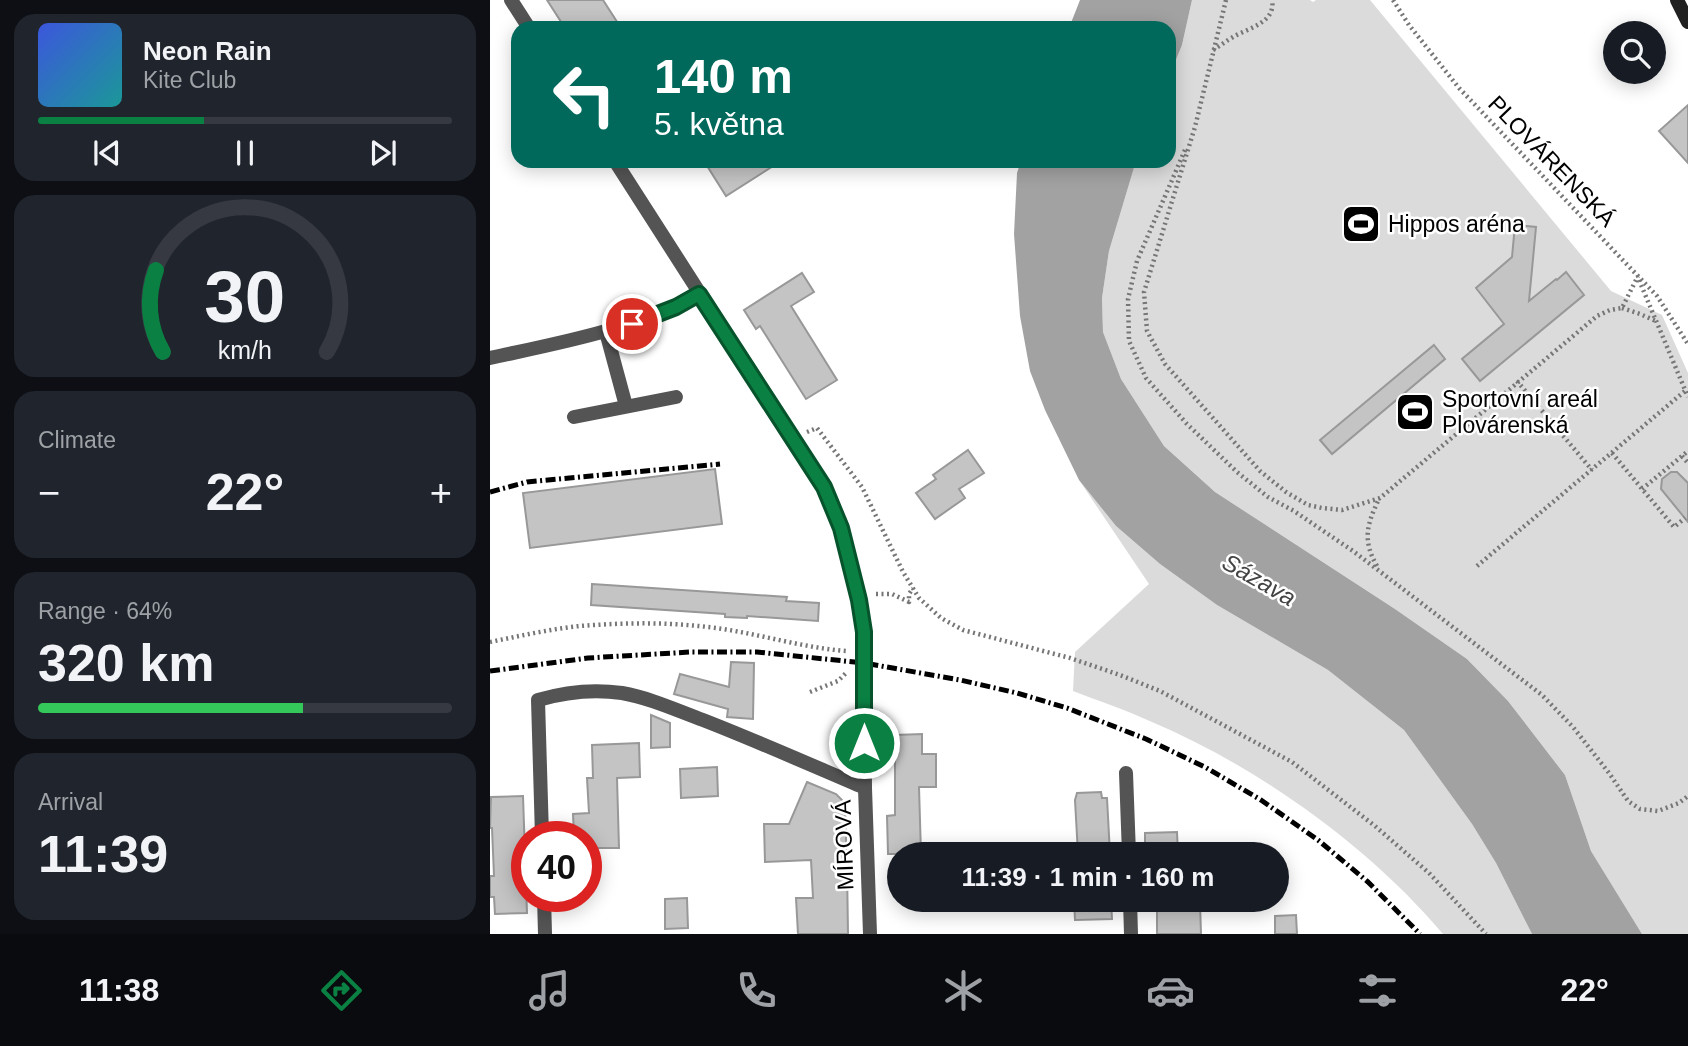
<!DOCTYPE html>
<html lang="en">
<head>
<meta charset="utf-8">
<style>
  :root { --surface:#171b24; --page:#20242c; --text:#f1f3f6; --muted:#9ea1a6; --line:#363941; --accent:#0b8043 }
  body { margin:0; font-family:Helvetica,sans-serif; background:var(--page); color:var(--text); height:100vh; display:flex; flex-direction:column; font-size:26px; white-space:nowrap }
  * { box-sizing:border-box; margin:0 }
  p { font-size:23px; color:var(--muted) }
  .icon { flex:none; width:38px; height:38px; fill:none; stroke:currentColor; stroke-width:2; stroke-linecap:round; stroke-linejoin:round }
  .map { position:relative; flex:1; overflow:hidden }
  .drawer { display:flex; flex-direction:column; gap:14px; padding:14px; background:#0d0f14; width:490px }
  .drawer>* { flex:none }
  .hud { position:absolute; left:21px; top:21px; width:665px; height:147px; border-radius:21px; box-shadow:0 4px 18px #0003; background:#00695c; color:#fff; overflow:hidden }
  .tools { position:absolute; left:1113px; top:21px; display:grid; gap:14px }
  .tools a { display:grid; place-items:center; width:63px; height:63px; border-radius:50%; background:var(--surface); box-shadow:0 4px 18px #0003; font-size:35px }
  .speed { position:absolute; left:21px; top:821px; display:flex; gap:14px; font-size:35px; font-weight:700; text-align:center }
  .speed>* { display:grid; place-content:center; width:91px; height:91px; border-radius:50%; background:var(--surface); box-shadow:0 4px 18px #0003; line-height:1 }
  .speed .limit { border:10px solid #d22; background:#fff; color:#111 }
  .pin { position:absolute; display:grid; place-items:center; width:60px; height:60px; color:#fff; margin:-30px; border:4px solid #fff; border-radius:50%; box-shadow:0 2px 7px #0007 }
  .me { position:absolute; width:77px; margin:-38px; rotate:0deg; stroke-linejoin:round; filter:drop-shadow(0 0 5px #0008) }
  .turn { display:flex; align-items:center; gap:24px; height:147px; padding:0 28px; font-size:32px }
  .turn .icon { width:91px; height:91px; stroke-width:2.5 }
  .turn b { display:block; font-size:49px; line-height:60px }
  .big { font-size:52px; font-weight:700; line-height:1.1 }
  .drawer .widget { flex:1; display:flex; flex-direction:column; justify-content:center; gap:10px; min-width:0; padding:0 24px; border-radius:21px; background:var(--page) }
  .drawer .dial { align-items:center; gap:0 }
  .dial svg { height:182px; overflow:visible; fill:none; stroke:var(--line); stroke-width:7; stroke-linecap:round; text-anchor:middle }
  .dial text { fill:var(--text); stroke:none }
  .song { display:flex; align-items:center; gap:21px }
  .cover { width:84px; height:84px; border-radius:10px; background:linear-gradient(135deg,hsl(230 70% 55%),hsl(180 70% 35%)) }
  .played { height:7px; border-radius:4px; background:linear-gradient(90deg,var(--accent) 40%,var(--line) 40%) }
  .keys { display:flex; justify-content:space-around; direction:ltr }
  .heat { display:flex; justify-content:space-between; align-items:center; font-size:38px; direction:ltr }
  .charge { height:10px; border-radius:5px; background:linear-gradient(90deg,#34c759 64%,var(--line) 0) }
  .trip { position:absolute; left:397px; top:842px; width:402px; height:70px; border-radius:35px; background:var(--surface); box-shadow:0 4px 18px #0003; font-weight:700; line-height:70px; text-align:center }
  .tab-bar { display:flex; height:112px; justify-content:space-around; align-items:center; background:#090b0e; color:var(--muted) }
  .tab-bar .icon { width:49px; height:49px }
  .tab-bar .selected { color:var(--accent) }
  .tab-bar b { font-size:32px; color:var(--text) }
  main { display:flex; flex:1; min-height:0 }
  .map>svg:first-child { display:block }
  .green { fill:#dbdbdb }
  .water { fill:#a2a2a2 }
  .building { fill:#c4c4c4; stroke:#989898; stroke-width:2 }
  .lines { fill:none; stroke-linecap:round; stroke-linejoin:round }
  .path { stroke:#767676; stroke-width:4.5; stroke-dasharray:2 3.5; stroke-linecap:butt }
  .service { stroke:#545454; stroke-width:14 }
  .minor { stroke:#545454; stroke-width:14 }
  .tertiary { stroke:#545454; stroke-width:14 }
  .secondary { stroke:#212121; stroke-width:14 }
  .rail { stroke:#000; stroke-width:5; stroke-dasharray:10 3.5 2 3.5; stroke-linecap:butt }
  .route-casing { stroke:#07532c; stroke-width:18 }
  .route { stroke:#0b8043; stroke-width:12 }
  .labels { text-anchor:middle; stroke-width:5; stroke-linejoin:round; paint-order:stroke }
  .street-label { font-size:23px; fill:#000; stroke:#fff }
  .poi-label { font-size:23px; fill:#000; stroke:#fff; text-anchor:start }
  .water-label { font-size:24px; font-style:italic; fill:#434343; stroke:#fff }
</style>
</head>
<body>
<main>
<section class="drawer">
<div class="widget">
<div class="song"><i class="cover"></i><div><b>Neon Rain</b><p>Kite Club</p></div></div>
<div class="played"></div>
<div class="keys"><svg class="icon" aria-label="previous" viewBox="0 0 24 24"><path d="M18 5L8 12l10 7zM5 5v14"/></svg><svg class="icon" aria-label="pause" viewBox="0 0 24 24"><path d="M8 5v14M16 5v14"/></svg><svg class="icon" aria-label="next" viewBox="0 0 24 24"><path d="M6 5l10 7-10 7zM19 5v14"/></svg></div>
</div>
<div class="widget dial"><svg viewBox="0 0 100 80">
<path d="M14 69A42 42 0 1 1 86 69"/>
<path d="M14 69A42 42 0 0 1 11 33" stroke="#0b8043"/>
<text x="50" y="56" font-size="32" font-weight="700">30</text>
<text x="50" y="72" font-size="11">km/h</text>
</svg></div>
<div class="widget"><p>Climate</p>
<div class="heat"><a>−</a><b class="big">22°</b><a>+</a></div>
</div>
<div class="widget"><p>Range · 64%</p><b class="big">320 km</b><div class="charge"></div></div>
<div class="widget"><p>Arrival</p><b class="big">11:39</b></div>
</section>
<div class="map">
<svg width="1198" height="934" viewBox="0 0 1198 934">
  <rect width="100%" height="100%" fill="#fff"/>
  <!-- green -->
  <g class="green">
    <polygon points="702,0 820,0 823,2 826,0 880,0 1121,291 1172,315 1198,373 1198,934 1152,934 1101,851 1075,775 1018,701 977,659 905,609 725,492 674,446 631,379 613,332 612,298 619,251 646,161 679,161 679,77 692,45"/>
    <path d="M589,480l37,46 44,38 57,41 111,65 76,60 68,94 24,39 36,71h-89c-74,-88 -185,-167 -291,-212 -26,-12 -53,-21 -79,-31l2,-39 74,-68z"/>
  </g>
  <!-- water -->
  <g class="water">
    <polygon points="590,0 702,0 692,45 679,77 679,28 579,28"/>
    <polygon points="531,161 646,161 619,251 612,298 613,332 631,379 674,446 725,492 905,609 977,659 1018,701 1075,775 1101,851 1152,934 1042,934 1006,863 982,824 914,730 838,670 727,605 670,564 626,526 589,480 555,410 540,371 530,316 524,234 527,173"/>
  </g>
  <!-- building -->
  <g class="building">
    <polygon points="57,0 113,0 131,28 75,28"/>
    <polygon points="1198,105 1198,163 1169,131"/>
    <polygon points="214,161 291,161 236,196"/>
    <polygon points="1025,225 1046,227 1039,301 1066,279 1067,280 1076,272 1094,295 990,381 972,359 1014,324 986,288 1022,257"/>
    <polygon points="312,273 324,292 301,306 347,380 316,399 270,326 266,329 254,310"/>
    <polygon points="944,345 955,359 842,454 830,440"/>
    <polygon points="478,450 494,473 469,489 475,498 445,519 426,493 446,479 443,475"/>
    <polygon points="225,469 232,524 40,548 33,493"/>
    <polygon points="1181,472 1187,472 1198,483 1198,522 1171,489 1172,479"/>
    <polygon points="102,584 297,597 296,601 329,603 328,621 257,616 257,618 235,617 235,614 101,605"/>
    <polygon points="241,662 264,663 263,719 237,717 238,709 184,694 190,674 239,687"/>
    <polygon points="161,715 180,723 180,747 161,748"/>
    <polygon points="432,734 432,754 446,754 446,787 429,787 431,854 398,854 397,816 405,815 405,735"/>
    <polygon points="149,743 150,777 127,778 129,848 96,848 96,836 84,836 83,814 99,813 97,778 103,778 102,745"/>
    <polygon points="227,767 228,796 191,798 190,769"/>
    <polygon points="317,782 346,794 352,800 355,808 357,866 358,934 308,934 306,898 323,898 321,860 275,862 274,824 299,824"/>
    <polygon points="611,792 612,798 617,798 620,854 588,854 585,800 587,793"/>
    <polygon points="33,796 37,913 5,914 4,897 0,897 0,876 4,876 2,828 0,828 1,797"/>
    <polygon points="687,832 688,854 655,854 655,833"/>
    <polygon points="197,898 198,928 175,929 175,899"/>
    <polygon points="584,900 621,900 622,919 585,920"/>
    <polygon points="667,900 700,900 700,903 710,903 711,934 667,934"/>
    <polygon points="806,915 807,934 785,934 785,916"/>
  </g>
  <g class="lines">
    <!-- path -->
    <g class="path">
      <polyline points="736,0 705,127 654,292 657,331 675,364 770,471 796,492 818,505 832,508 852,510 890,498 1107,316 1120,310 1132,308 1148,276"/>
      <polyline points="903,0 919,25 969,88 1167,296 1198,344"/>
      <path d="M723,50c7,-4 13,-9 20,-13 15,-9 43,-14 39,-37"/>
      <polyline points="695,150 647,261 638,299 639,341 656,378 697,424 747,472 778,497 804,511 863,551 1052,695 1083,727 1119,773 1138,801 1150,809 1168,811 1189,803 1198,796"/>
      <polyline points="1149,280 1198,397"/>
      <polyline points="1132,308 1150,314 1166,321"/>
      <polyline points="1027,381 1102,470"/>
      <polyline points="317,432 327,428 372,487 413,572 429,598 451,618 473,630 580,658 630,675 670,691 802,762 885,826 939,873 996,934"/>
      <polyline points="1122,453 1184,527 1195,518"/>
      <polyline points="1192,456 1198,463"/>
      <polyline points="1152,489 1198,451"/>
      <path d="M887,566c-15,-26 -10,-42 2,-67"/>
      <polyline points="987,566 1195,391"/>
      <polyline points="386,594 402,594 419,602 419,594 423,588"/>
      <path d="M0,642c30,-6 60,-13 90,-16 39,-3 79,-4 118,0 50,4 98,21 148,25"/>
      <polyline points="320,692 348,681 356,673"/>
      <polyline points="346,754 352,750 354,734"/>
    </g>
    <!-- service -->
    <g class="service">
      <polyline points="116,332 136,406"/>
      <polyline points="84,417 186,397"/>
    </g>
    <!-- minor -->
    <g class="minor">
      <path d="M0,358c73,-16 142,-28 209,-64"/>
      <polyline points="636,773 639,854"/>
      <path d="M52,836l-4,-136c27,-8 56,-11 84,-7 28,5 54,17 81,27 54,21 108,45 162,68"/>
      <polyline points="54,896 55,934"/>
      <polyline points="640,900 641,934"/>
    </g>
    <!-- tertiary -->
    <g class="tertiary">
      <polyline points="21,0 39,28"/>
      <polyline points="125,161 334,487 351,528 361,563 374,632 375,788 380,934"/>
    </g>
    <!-- secondary -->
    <polyline class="secondary" points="1187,0 1198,22"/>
    <!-- rail -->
    <g class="rail">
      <polyline points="0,492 37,482 230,464"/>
      <polyline points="0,671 98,658 201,652 267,652 374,663 470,680 527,693 577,708 656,739 715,767 771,800 828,840 878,882 930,934"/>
    </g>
  </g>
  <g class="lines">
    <defs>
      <polyline id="route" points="142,324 186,307 209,294 334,487 351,528 369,600 374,632 374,743"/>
    </defs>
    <!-- route casing -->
    <use href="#route" class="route-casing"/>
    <!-- route -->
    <use href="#route" class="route"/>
  </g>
  <!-- icons -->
  <defs>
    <symbol id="stadium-square" viewBox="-11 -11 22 22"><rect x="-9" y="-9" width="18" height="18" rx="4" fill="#000" stroke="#fff"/><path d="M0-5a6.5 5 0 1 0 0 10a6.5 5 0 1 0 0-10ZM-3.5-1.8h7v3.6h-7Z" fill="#fff"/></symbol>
  </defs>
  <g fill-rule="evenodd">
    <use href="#stadium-square" x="849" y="202" width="44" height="44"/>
    <use href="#stadium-square" x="903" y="390" width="44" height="44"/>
  </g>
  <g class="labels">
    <!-- street labels -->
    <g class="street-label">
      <text transform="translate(1062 161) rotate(46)" y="8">PLOVÁRENSKÁ</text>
      <text transform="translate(354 845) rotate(-92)" y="8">MÍROVÁ</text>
    </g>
    <!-- poi labels -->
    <g class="poi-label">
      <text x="898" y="232">Hippos aréna</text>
      <text x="952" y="407">Sportovní areál<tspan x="952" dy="26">Plovárenská</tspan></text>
    </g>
    <!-- water labels -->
    <g class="water-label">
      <text transform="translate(769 580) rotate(30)" y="8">Sázava</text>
    </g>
  </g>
</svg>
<div class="tools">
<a><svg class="icon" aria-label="search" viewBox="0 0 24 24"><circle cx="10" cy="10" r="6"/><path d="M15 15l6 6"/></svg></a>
</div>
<div class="speed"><div class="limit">40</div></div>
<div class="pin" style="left:142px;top:324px;background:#d93025"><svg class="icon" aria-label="arrive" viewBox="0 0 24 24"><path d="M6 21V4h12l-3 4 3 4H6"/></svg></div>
<svg class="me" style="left:374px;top:743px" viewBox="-20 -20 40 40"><circle r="17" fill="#0b8043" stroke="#fff" stroke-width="3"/><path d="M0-11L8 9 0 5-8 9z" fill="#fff"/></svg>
<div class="trip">11:39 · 1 min · 160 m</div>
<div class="hud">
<div class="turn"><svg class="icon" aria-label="left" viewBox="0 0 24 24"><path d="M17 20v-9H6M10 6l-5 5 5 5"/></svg><div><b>140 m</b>5. května</div></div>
</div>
</div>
</main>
<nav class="tab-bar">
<b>11:38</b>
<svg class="icon selected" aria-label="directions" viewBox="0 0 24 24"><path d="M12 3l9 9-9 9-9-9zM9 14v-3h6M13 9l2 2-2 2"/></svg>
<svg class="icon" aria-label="music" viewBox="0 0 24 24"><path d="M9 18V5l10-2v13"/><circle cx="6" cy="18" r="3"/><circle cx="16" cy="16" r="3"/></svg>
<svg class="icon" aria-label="phone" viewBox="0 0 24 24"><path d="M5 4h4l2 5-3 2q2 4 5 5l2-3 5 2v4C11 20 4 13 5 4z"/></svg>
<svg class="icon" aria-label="climate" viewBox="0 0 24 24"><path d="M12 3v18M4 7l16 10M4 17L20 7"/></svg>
<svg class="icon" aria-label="car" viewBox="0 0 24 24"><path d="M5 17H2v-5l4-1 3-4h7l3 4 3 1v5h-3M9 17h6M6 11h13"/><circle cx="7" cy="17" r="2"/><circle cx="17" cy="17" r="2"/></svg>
<svg class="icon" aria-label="filters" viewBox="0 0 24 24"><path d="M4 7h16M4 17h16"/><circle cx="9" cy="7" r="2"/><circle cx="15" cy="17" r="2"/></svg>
<b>22°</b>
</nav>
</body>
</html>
